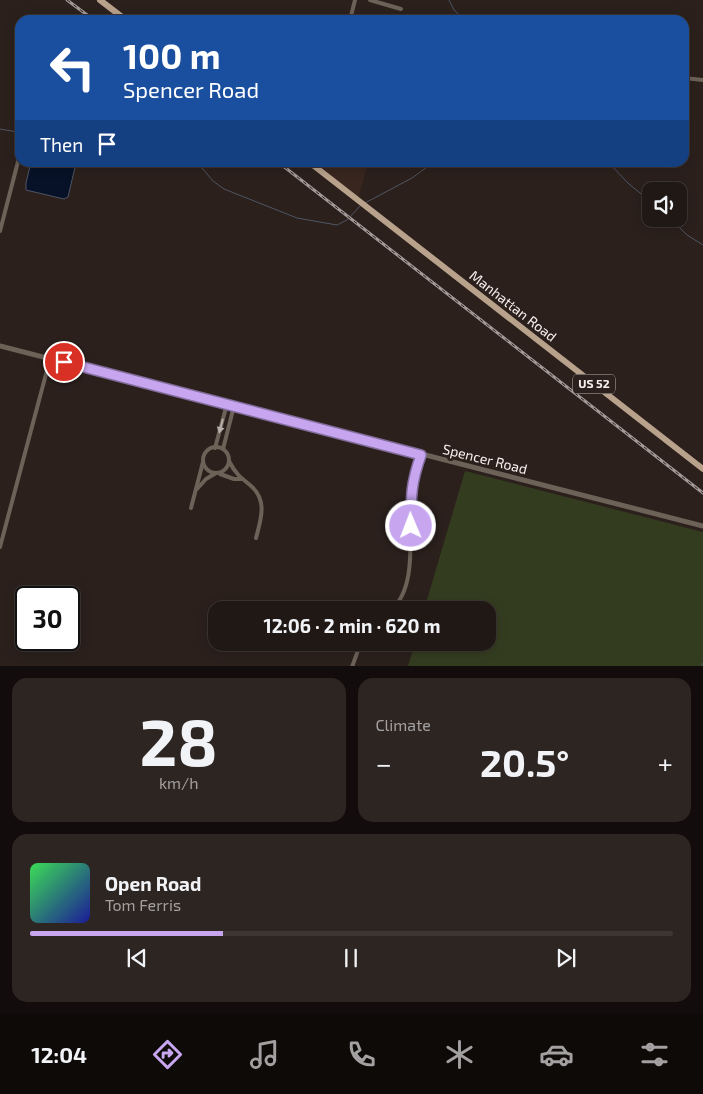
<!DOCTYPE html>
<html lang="en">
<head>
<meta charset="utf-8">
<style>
  :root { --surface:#201815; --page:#2d2522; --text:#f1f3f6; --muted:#a2a0a0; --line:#3d3734; --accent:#c7a6ef }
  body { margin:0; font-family:"Exo 2",sans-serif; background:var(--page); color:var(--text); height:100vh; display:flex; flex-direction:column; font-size:19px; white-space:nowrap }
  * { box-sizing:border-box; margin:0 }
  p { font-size:16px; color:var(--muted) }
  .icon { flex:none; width:28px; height:28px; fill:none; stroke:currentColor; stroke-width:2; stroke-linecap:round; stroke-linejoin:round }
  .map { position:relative; height:666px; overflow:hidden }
  .drawer { display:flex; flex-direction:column; gap:12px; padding:12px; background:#120d0c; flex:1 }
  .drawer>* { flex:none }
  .banner { position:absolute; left:15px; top:15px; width:674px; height:152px; border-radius:15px; box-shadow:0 2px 12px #0003,0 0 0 1px var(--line); background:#1a4fa0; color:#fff; overflow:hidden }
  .controls { position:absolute; left:642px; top:182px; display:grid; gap:10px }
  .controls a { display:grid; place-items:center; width:45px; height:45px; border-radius:10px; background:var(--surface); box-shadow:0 2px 12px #0003,0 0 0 1px var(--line); font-size:25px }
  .speed { position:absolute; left:15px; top:586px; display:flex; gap:10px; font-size:25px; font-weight:700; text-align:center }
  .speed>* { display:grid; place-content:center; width:65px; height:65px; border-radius:50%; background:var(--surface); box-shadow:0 2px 12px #0003,0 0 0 1px var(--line); line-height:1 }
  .speed .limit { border:2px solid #111; border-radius:8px; background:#fff; color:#111 }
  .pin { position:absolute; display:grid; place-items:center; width:42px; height:42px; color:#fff; margin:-21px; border:2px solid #fff; border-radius:50%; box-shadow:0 1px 5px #0007 }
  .me { position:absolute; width:55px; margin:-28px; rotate:359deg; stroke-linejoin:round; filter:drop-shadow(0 0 4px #0008) }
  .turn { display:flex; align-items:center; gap:18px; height:105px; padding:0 25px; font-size:22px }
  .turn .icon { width:65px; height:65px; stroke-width:2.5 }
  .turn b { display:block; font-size:35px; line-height:42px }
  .then { display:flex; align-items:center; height:48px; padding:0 25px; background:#0003; gap:10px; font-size:19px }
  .big { font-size:38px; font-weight:700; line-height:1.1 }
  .drawer .card { flex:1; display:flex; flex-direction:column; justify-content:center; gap:8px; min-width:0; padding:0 18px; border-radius:15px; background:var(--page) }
  .drawer .dial { align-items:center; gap:0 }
  .dial b { font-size:65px; line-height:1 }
  .song { display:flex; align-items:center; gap:15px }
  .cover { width:60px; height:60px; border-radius:8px; background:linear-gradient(135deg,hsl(130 70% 55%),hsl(240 70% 35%)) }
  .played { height:5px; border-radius:2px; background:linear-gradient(90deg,var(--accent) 30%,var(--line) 30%) }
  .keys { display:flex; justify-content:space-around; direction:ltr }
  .heat { display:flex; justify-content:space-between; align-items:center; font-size:28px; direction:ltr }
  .drawer .tiles { flex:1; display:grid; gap:12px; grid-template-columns:1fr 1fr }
  .card:last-child { grid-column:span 2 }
  .trip { position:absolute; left:208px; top:601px; width:288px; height:50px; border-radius:15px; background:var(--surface); box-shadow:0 2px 12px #0003,0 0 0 1px var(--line); font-weight:700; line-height:50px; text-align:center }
  .tabs { display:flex; height:80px; justify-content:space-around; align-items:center; background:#0d0a08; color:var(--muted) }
  .tabs .icon { width:35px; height:35px }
  .tabs .on { color:var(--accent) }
  .tabs b { font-size:22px; color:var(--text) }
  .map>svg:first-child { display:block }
  .built { fill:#38261f }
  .green { fill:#343c20 }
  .water { fill:#071228; stroke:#4f5563 }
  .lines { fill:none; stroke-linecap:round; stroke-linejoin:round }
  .stream { stroke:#4f5563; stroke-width:1 }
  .minor { stroke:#6d6258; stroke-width:4 }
  .tertiary { stroke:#6d6258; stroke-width:5 }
  .primary { stroke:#b9a28c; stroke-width:6 }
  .rail-casing { stroke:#a49a97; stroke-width:3 }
  .rail { stroke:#2b201c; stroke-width:1; stroke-dasharray:4; stroke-linecap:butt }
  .oneway { fill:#b9b0aa }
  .route-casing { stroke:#816c9b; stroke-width:12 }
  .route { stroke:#c7a6ef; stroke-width:9 }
  .labels { text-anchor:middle; stroke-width:5; stroke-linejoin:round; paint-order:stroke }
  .shield { fill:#2b201c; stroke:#bab2ae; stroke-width:1 }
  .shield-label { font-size:12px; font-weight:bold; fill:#f8f0ed }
  .street-label { font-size:14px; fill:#f8f0ed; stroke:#2b201c }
</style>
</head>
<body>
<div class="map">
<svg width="703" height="667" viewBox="0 0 703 667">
  <rect width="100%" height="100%" fill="#2b201c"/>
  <!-- built -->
  <polygon class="built" points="312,163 368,163 358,199"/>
  <!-- green -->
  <polygon class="green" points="465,471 703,532 703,666 408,666 415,643 486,642 486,610 424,610"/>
  <!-- water -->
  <polygon class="water" points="31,162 76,163 68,197 64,199 26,190 26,183"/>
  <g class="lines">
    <!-- stream -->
    <g class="stream">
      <polyline points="449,0 454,10 465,20"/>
      <polyline points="0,129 17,132"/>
      <polyline points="194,162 202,168 213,181 224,189 297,218 337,225 347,220 361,205"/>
      <polyline points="608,162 629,184 651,202"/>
      <polyline points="365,203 412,178 434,162"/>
      <polyline points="671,219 687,235 703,245"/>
      <polyline points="701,667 703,663"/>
    </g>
    <!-- minor -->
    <g class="minor">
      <polyline points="370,0 401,9"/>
      <polyline points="350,20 355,0"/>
      <polyline points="684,78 703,80"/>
      <polyline points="0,231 20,154"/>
      <circle cx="216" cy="460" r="13"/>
      <polyline points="215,448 227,404"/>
      <polyline points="223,449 234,406"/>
      <path d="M229,461c6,12 11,16 21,24 18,15 11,34 6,53"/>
      <polyline points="220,474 234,479 241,479"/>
      <polyline points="197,489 206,479 216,473"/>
      <polyline points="191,508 203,462"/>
      <polyline points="0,547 50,359"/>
      <path d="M391,610c29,-24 16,-86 20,-118 1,-13 6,-25 10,-37"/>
      <polyline points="352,667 361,642"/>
    </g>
    <!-- tertiary -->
    <polyline class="tertiary" points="0,346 703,526"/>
    <!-- primary -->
    <g class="primary">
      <polyline points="100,0 126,20"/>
      <polyline points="309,162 703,469"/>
    </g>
    <defs>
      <g id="rail">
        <polyline points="67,0 94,20"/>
        <polyline points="278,162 703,493"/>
      </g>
    </defs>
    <!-- rail casing -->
    <use href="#rail" class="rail-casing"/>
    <!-- rail -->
    <use href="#rail" class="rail"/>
  </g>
  <!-- one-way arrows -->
  <defs><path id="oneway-solid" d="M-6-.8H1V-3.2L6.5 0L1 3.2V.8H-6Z" transform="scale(1.25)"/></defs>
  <use class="oneway" href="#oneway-solid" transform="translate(221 426) rotate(105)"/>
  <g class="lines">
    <defs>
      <path id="route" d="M64,362l357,93c-10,28 -10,41 -10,71"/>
    </defs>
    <!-- route casing -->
    <use href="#route" class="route-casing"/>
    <!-- route -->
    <use href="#route" class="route"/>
  </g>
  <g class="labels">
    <!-- shield labels -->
    <rect class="shield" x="573" y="374.5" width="42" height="19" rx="4"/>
    <g class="shield-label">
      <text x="594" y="388">US 52</text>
    </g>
    <!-- street labels -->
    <g class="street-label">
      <text transform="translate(513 306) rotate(38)" y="5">Manhattan Road</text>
      <text transform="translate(485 459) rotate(14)" y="5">Spencer Road</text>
    </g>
  </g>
</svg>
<div class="controls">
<a><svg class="icon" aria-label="sound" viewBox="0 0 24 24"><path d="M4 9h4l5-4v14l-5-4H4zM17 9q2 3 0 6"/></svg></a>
</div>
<div class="speed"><div class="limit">30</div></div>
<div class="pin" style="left:64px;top:362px;background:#d93025"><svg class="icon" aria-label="arrive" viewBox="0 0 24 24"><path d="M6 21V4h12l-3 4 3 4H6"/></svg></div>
<svg class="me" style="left:411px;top:526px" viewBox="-20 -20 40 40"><circle r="17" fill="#c7a6ef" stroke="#fff" stroke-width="3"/><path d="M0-11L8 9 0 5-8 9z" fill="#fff"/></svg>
<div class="trip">12:06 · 2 min · 620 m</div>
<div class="banner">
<div class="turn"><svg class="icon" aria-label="left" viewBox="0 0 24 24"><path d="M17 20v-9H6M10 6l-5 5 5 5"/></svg><div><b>100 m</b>Spencer Road</div></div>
<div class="then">Then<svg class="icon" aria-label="arrive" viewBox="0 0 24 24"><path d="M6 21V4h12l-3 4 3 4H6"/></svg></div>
</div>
</div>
<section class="drawer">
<div class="tiles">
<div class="card dial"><b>28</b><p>km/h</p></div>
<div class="card"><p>Climate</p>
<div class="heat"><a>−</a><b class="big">20.5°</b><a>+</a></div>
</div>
<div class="card">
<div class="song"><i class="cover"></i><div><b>Open Road</b><p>Tom Ferris</p></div></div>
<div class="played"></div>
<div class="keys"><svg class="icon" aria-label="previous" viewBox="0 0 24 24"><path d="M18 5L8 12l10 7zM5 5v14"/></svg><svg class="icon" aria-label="pause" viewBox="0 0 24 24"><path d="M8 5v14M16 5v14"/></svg><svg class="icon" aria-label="next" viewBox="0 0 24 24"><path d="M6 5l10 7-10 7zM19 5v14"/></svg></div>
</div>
</div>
</section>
<nav class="tabs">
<b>12:04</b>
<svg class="icon on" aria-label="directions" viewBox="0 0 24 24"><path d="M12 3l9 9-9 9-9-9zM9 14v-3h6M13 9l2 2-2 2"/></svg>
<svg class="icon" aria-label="music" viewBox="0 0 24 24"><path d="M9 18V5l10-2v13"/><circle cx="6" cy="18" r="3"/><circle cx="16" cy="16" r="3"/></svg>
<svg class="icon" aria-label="phone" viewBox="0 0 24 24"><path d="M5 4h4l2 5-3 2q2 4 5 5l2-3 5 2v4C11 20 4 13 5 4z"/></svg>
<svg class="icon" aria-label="climate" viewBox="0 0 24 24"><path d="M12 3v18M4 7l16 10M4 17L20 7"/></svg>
<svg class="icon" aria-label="car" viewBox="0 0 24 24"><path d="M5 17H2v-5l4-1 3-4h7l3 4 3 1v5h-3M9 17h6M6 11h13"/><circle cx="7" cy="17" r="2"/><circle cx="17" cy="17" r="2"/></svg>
<svg class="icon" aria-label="filters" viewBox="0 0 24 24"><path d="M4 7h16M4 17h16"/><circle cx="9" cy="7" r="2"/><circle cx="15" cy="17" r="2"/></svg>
</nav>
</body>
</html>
